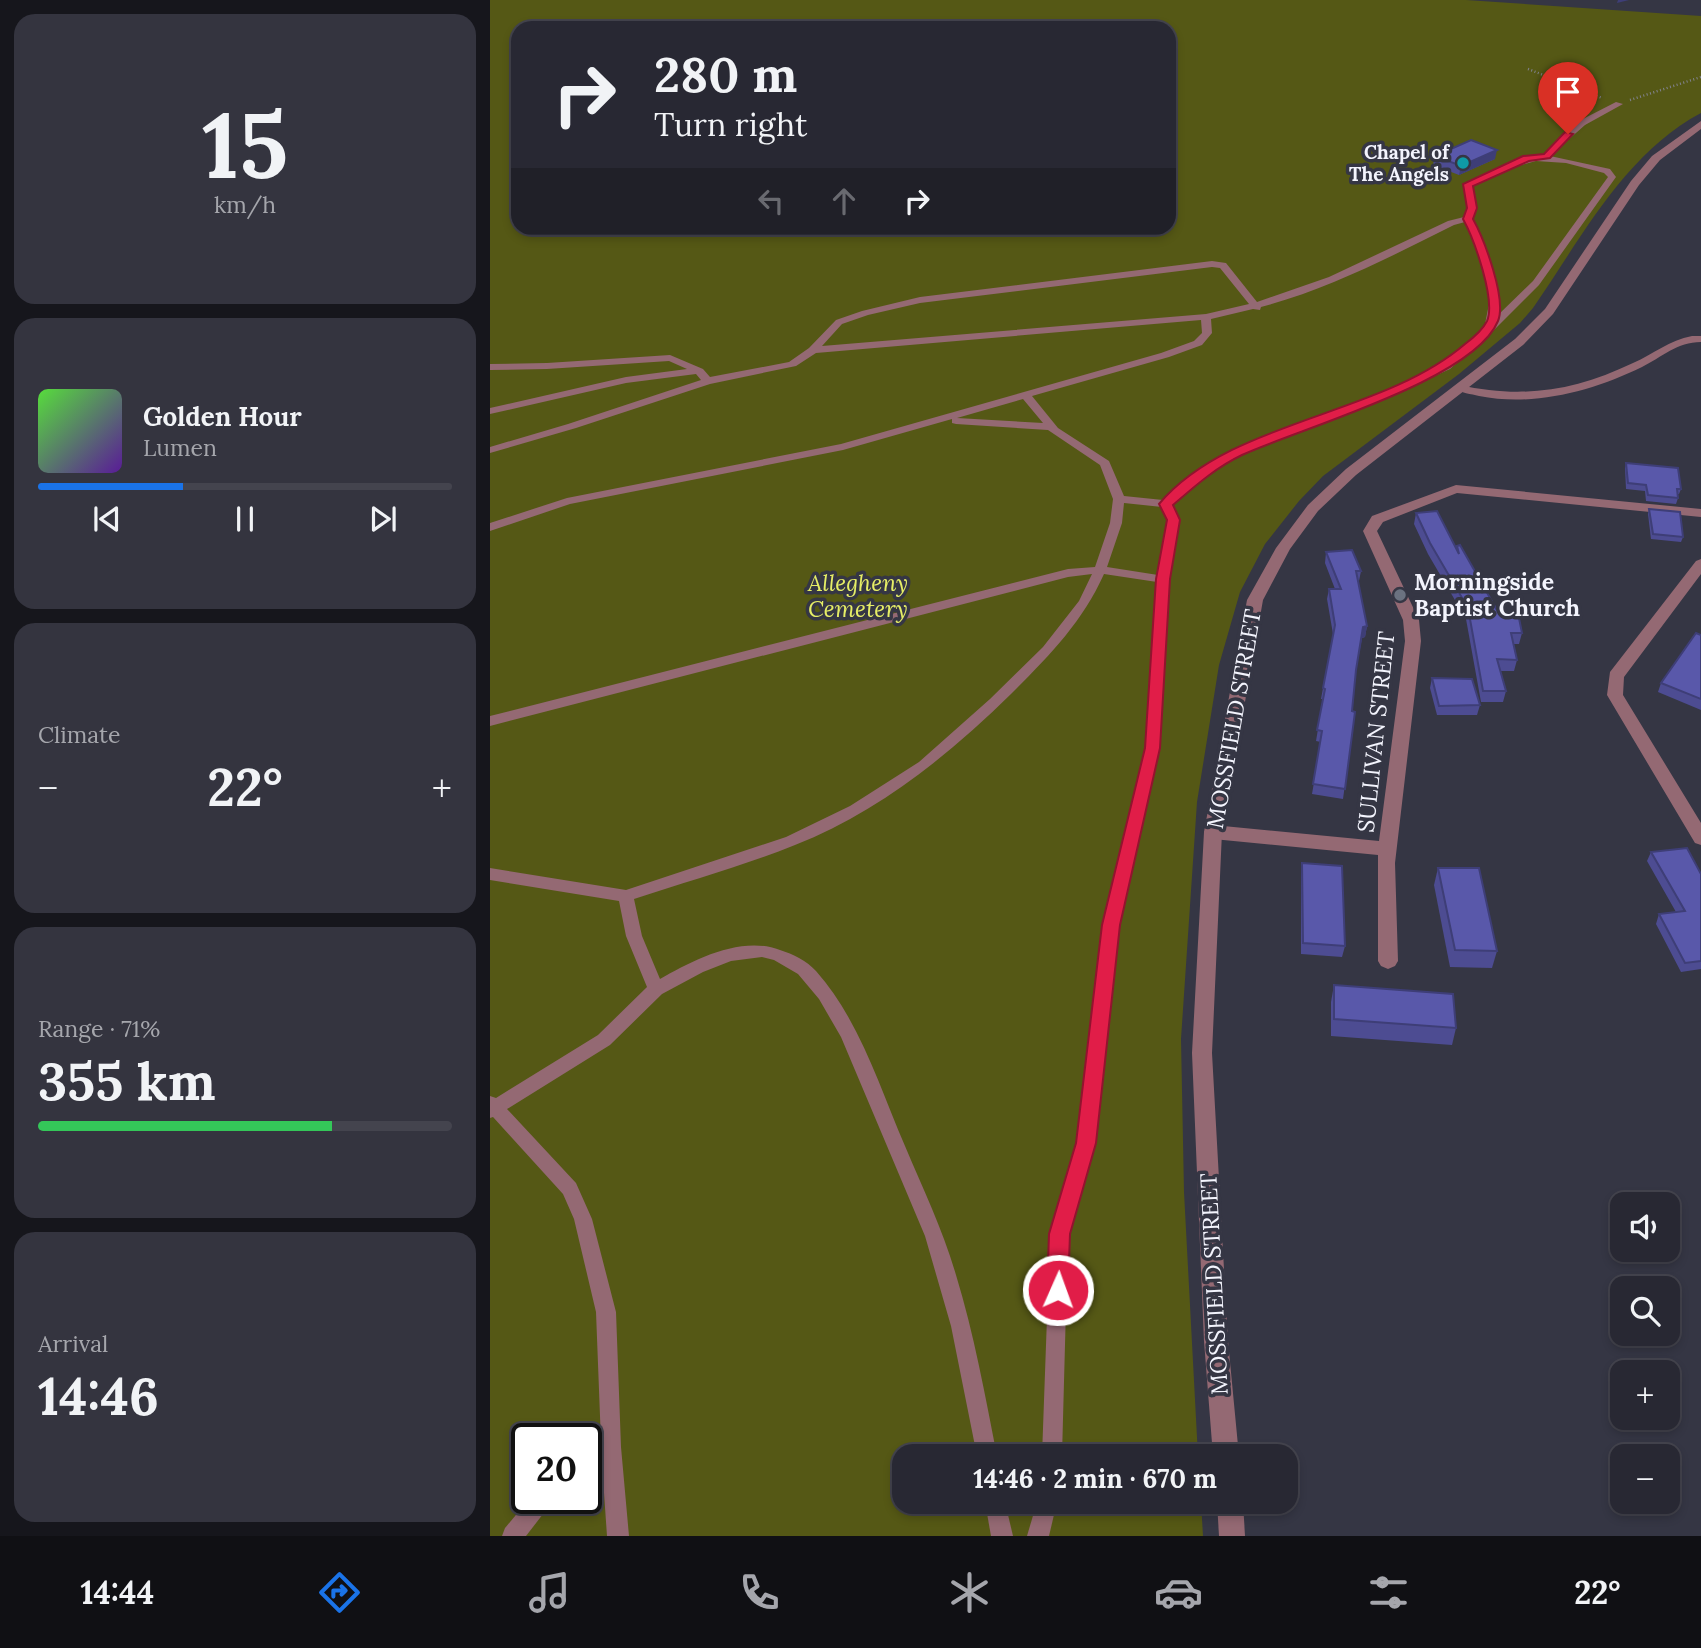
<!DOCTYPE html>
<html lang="en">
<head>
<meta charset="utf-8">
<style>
  :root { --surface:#282833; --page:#34343f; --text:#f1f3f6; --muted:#a5a6ac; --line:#44444e; --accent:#1a73e8 }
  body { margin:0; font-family:Lora,serif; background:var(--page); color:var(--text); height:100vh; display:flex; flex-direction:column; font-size:26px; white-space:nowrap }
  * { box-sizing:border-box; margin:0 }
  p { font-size:23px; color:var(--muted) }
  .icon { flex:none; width:38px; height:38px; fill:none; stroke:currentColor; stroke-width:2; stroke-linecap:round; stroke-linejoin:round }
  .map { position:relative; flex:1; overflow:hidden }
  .sheet { display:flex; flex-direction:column; gap:14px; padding:14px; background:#16161c; width:490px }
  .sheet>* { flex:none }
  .banner { position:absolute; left:21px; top:21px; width:665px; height:214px; border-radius:21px; box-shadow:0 4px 10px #0003,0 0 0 2px var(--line); background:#282833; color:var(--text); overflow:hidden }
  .controls { position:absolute; left:1120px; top:1192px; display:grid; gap:14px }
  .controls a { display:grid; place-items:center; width:70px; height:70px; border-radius:14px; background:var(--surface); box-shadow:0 4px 10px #0003,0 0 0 2px var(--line); font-size:35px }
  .speed { position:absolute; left:21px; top:1423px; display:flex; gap:14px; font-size:35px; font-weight:700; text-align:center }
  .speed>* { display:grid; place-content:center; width:91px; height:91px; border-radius:50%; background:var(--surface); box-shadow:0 4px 10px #0003,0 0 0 2px var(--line); line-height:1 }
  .speed .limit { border:4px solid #111; border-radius:10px; background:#fff; color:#111 }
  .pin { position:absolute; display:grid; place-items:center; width:60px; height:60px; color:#fff; margin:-72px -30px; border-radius:50% 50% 50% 0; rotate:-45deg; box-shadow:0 0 7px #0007 }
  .pin .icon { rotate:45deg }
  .me { position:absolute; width:77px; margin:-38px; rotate:2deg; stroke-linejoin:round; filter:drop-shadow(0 0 5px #0008) }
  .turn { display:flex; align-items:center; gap:24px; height:147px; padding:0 28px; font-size:32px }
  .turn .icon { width:91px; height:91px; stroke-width:2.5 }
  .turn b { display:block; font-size:49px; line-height:60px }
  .lanes { display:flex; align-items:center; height:66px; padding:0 28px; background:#0003; justify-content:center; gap:35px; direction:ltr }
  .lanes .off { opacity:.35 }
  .big { font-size:52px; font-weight:700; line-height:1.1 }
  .sheet .widget { flex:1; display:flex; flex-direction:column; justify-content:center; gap:10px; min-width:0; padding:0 24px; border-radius:21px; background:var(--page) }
  .sheet .dial { align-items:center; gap:0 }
  .dial b { font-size:91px; line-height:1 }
  .song { display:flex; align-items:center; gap:21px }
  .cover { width:84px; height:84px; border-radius:10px; background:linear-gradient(135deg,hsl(110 70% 55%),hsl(270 70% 35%)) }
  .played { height:7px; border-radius:4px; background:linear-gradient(90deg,var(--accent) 35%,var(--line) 35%) }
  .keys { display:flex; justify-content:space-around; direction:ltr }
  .heat { display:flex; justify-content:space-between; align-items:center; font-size:38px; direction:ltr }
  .charge { height:10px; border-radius:5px; background:linear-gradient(90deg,#34c759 71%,var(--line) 0) }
  .trip { position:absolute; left:402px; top:1444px; width:406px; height:70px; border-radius:21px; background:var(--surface); box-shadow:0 4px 10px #0003,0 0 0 2px var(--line); font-weight:700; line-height:70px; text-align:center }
  .menu { display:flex; height:112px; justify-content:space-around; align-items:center; background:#101014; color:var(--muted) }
  .menu .icon { width:49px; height:49px }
  .menu .current { color:var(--accent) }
  .menu b { font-size:32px; color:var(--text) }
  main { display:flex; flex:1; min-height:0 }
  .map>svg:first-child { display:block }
  .green { fill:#555815; fill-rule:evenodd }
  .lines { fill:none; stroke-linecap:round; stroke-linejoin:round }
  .path { stroke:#82838f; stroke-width:2.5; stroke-dasharray:1 2.5; stroke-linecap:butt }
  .service { fill:#946973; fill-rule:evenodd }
  .minor { fill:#946973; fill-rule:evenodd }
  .tertiary { fill:#946973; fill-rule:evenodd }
  .wall { fill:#4d4c92 }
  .shaded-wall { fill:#3e3e77 }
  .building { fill:#5958aa; stroke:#3e3e77; stroke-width:2 }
  .route { fill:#e11d48; stroke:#92132f; stroke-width:2 }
  .culture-dot { fill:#0f9aa8; stroke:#353644; stroke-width:2.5 }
  .worship-dot { fill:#6b7280; stroke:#353644; stroke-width:2.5 }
  .labels { text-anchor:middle; stroke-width:7; stroke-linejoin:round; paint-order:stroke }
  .far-poi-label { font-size:19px; font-weight:bold; fill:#f3f4fd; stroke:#353644; text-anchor:end }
  .poi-label { font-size:23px; font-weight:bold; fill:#f3f4fd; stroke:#353644; text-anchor:start }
  .park-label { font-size:23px; font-style:italic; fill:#e6ee66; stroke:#353644 }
  .street-label { font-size:23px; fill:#f3f4fd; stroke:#353644 }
</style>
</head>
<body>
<main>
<section class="sheet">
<div class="widget dial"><b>15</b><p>km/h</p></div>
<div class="widget">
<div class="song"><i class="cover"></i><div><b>Golden Hour</b><p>Lumen</p></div></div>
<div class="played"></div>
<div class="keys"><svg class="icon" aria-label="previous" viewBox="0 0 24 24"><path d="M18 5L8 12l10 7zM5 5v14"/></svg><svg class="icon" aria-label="pause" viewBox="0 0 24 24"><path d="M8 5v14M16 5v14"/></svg><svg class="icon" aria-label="next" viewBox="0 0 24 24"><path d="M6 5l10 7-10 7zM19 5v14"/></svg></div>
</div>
<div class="widget"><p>Climate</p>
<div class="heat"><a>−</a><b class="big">22°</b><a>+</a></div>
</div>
<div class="widget"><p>Range · 71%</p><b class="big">355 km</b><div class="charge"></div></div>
<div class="widget"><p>Arrival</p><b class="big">14:46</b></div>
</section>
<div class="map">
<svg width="1211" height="1536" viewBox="0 0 1211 1536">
  <rect width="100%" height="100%" fill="#353644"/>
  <!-- green -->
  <path class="green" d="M0,0h976l235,16v97c-77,41 -120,126 -168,195l-13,15 -61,51 -136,102 -24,25 -34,43 -25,48 -21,73 -22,137 -16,237 3,153 14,264h-293v46h296l2,34h-713zM28,28h651v200h-651zM37,1438h59v60h-59z"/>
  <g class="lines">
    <!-- path -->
    <g class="path">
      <polyline points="1038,69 1112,98"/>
      <polyline points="1140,100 1211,77"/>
    </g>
    <!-- service -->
    <g class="service">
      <path d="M1126,102l7,2 -38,21 -35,31 60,13 6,8 -77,108 -47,47 -42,37 -48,22 -160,63 -28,15 -42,36 7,15 -10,59 -10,169 -40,177 -24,218 -27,91 -6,222h-20l8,-222 27,-91 26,-218 42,-177 12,-166 -53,-8c-22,49 -56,83 -93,120 -63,62 -134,119 -216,151 -52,21 -107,36 -161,54l8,37 18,43c33,-19 81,-44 120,-29 13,4 27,11 36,21 43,48 64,117 89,175 18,43 38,84 51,129 18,59 29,120 41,181h-20l-26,-130 -26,-90 -84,-199 -22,-38 -21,-25 -24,-14 -12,-3 -31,4 -28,11 -41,22 -52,51 -103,64 69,74 16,36 24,93 5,135 8,89h-22l-5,-72 -16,8v-22l15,-8 -5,-130 -22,-93 -11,-25 -70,-77 -3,1v-22l6,2 102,-63 49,-48 -21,-51 -7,-35 -129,-21v-12l136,22 160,-53 64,-31 69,-44 71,-63 53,-52 36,-46 13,-27 -24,3 -578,149v-10l578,-147 27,-2 15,-44 3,-24 -13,-34 -52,-35 -92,-6 -4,-1v-4l-109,31 -273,54 -80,27v-8l77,-25 274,-54 320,-91 33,-12 8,-8 -1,-13 -385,33 -20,13 -86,18 -134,44 -86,25v-6l78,-23 133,-44 -5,-6 -70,9 -136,31v-6l136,-31 61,-8 -18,-8 -122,8 -57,1v-6l57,-1 123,-8 33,14 7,8 79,-15 20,-14 27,-28 26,-9 58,-14 292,-36 14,2 31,39 72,-25 119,-56 16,-4 4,-9 -3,-25 39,-18 18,-6 20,-3 37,-35zM1046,161l30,2 38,10 4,4 -75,104 -36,35c3,-34 -9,-67 -25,-97l4,-11 -4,-22 38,-18zM975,222l15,35 7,32 2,15 -5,25 -42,36 -48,22 -160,63 -28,15 -43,35 -39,-4 -15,-35 -51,-33 -26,-32 137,-39 33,-12 10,-12 -1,-14 42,-10 7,1 1,-3c68,-18 131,-51 193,-82zM722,267l8,1 29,36 -43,10 -384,32 20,-22 26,-9 52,-12zM533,399l20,24 -86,-5zM634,503l38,4 5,13 -9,55 -51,-8 15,-44z"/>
      <path d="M1202,336h9v6c-24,0 -39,15 -59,25 -49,24 -108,40 -163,29 -8,-2 -18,-3 -25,-8l5,-3c64,14 115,6 174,-22 21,-9 36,-23 59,-27z"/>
      <polygon points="40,1498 63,1498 60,1505 36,1536 12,1536 15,1528"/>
      <polygon points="495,1502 515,1502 523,1536 501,1536"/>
      <polygon points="547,1502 567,1502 559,1536 537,1536"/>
    </g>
    <!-- minor -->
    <g class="minor">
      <polygon points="966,485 1211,509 1211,517 967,493 893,522 887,531 929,620 931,641 905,863 908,961 905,966 898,969 891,966 888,961 888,855 723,839 717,837 714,832 717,827 723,825 889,841 915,641 913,620 873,531 882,516"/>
      <polygon points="1211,559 1211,574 1134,677 1133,695 1211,823 1211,845 1205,843 1117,695 1120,672 1206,561"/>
    </g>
    <!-- tertiary -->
    <g class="tertiary">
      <polygon points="1211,121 1211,129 1170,160 1149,185 1063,314 1033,345 866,475 828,511 800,549 773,600 732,832 722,1053 738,1341 749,1456 723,1456 714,1341 702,1053 714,832 757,600 786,548 818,505 856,469 1025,339 1055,309 1141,181 1162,156"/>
      <polygon points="727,1502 753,1502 755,1536 729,1536"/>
    </g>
  </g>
  <!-- wall -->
  <g class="wall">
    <polygon points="945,156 1005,159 969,175 943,165"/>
    <polygon points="1136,463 1191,489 1189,494 1187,494 1188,498 1186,504 1156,501 1155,491 1136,489 1135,468"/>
    <polygon points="1159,509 1193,537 1191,542 1161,539 1158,514"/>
    <polygon points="926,513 967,550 967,546 1008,612 1032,633 1029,644 1023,644 1027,660 1024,671 1010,671 1016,691 1013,702 991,702 976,619 938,554 924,524"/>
    <polygon points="836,552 871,571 869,581 868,581 877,626 875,637 872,638 866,671 862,711 865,712 853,799 822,794 831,742 826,741 833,699 831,699 833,688 843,634 837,599 839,589 845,589 835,563"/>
    <polygon points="1211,635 1211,710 1168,692 1171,683"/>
    <polygon points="942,678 990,705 987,715 947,715 940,688"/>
    <polygon points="1161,852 1211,874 1211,969 1191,972 1166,924 1169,914 1186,912 1157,861"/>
    <polygon points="812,863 855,946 852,957 811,954 811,875"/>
    <polygon points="948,868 1007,951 1002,968 960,967 944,885"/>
    <polygon points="844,985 966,1028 962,1045 841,1036 841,1002"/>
  </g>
  <!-- shaded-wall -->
  <g class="shaded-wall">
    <polygon points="1128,0 1139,0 1127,3"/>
    <polygon points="1007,150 1005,159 969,175 971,166"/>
    <polygon points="877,626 875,637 872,638 873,627"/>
  </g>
  <!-- building -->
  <g class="building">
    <polygon points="981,140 1007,150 971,166 945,156"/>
    <polygon points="1136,463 1188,468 1191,489 1187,489 1188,498 1158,495 1156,485 1138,483"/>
    <polygon points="1159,509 1190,512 1193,537 1163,534"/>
    <polygon points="947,511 969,554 967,546 970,545 1008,612 1028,613 1032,633 1021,633 1027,660 1007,659 1016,691 993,691 978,608 940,543 926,513"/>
    <polygon points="862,550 871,571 866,571 877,626 873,627 866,670 862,711 865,712 855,789 823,784 832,731 827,730 835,689 833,688 845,625 839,589 851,589 836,552"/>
    <polygon points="1206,633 1211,635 1211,699 1171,683"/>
    <polygon points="942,678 982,679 990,705 949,706"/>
    <polygon points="1197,848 1211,874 1211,961 1195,963 1169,914 1195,911 1161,852"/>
    <polygon points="812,863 852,866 855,946 813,943"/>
    <polygon points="948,868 989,868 1007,951 965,950"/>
    <polygon points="844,985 963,994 966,1028 844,1019"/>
  </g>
  <!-- route -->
  <path class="route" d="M1075,132l8,2 -23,24 -21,3 -56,25 4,22 -4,11c11,20 34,80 25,102 -24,59 -197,107 -256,134 -27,13 -47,31 -69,50l7,15 -10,59 -10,169 -40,177 -24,218 -26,91 -2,56 -3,7 -7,3 -8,-3 -3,-7 2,-56 27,-91 26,-218 43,-177 11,-169 11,-59 -8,-16c72,-85 221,-87 306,-160 8,-6 17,-13 22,-23 9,-21 -13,-82 -24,-102l4,-11 -4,-24 60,-28 21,-2z"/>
  <!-- markers -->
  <circle class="culture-dot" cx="973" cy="163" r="7"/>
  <circle class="worship-dot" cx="910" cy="595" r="7"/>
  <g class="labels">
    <!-- far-poi labels -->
    <g class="far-poi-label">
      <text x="959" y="159">Chapel of<tspan x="959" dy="22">The Angels</tspan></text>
    </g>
    <!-- poi labels -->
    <g class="poi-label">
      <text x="924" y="590">Morningside<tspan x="924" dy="26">Baptist Church</tspan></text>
    </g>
    <!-- park labels -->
    <g class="park-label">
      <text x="368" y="591">Allegheny<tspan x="368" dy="26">Cemetery</tspan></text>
    </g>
    <!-- street labels -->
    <g class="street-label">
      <text transform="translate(744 719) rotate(-80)" y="8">MOSSFIELD STREET</text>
      <text transform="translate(886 732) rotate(-84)" y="8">SULLIVAN STREET</text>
      <text transform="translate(724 1284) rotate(-93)" y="8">MOSSFIELD STREET</text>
    </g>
  </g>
</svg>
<div class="controls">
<a><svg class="icon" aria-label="sound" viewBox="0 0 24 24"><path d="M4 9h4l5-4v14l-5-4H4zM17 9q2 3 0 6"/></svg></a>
<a><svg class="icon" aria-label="search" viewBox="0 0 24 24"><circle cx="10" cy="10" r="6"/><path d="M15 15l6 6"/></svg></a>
<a>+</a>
<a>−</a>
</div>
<div class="speed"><div class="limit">20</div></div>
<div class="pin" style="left:1078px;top:134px;background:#d93025"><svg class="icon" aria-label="arrive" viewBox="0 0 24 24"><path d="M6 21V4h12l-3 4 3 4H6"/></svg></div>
<svg class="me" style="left:568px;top:1290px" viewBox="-20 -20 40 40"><circle r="17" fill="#e11d48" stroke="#fff" stroke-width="3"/><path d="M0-11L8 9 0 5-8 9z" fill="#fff"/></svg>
<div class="trip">14:46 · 2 min · 670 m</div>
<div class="banner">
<div class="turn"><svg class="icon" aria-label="right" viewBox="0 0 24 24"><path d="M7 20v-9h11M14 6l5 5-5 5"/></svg><div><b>280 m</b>Turn right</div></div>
<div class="lanes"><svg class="icon off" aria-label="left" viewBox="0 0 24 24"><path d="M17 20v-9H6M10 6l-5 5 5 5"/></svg><svg class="icon off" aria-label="ahead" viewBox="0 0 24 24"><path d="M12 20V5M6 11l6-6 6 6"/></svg><svg class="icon" aria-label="right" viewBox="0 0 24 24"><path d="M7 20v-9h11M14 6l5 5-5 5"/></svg></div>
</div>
</div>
</main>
<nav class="menu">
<b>14:44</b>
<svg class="icon current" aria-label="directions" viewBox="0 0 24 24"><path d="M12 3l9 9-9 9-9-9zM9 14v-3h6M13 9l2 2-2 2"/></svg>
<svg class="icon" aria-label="music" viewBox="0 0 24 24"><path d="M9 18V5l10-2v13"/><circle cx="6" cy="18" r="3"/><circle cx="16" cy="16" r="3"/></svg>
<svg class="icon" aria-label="phone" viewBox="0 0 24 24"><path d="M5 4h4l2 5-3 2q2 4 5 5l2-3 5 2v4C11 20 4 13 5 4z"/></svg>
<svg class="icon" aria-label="climate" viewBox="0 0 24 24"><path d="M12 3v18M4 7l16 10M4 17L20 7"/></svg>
<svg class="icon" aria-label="car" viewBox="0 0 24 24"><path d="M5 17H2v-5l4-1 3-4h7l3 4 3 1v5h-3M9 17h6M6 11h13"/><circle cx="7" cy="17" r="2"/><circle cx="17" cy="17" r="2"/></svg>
<svg class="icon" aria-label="filters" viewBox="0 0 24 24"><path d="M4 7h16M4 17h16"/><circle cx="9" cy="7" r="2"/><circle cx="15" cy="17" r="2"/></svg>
<b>22°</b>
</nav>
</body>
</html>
